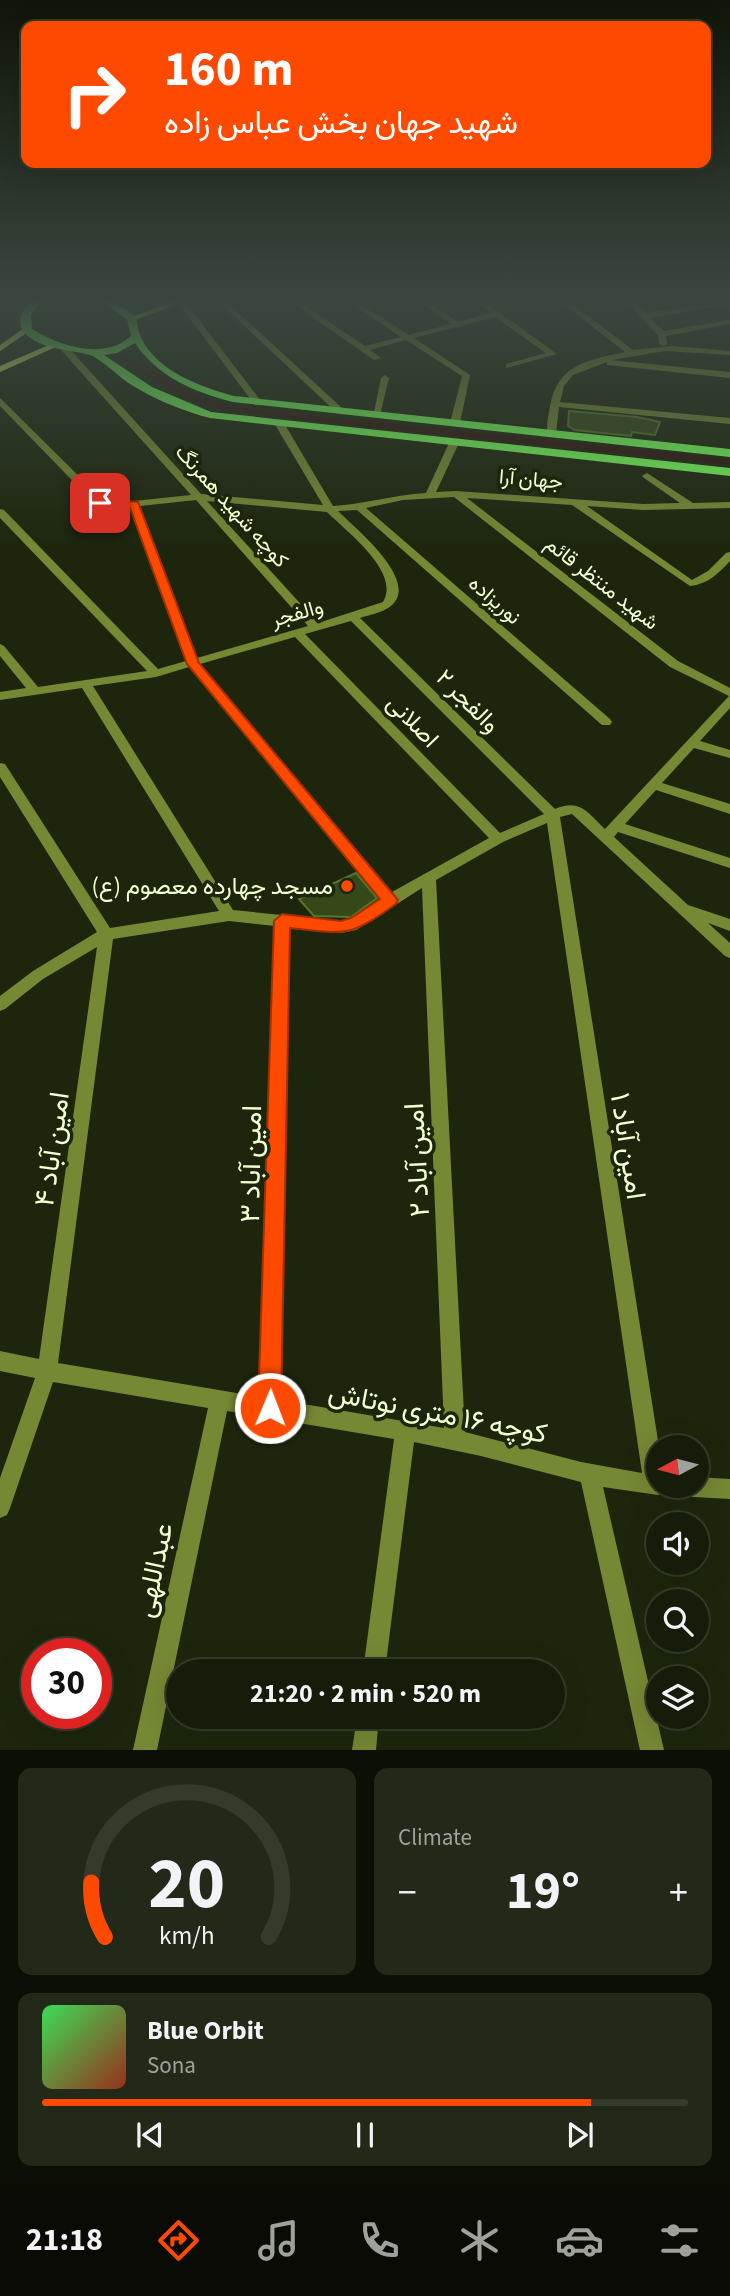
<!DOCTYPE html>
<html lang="en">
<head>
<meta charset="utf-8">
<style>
  :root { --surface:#161c0a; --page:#232918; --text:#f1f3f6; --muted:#9ea19c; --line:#353a2b; --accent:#fd4a00 }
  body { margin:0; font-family:"Source Sans 3",Vazirmatn,sans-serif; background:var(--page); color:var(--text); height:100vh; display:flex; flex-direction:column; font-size:26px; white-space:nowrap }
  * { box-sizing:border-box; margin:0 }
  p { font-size:23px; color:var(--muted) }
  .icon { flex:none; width:38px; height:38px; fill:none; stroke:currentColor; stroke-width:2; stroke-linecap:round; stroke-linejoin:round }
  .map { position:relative; height:1750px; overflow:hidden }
  .drawer { display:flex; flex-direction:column; gap:18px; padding:18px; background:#0c0f06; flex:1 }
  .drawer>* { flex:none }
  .guide { position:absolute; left:21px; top:21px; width:690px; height:147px; border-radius:14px; box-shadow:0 7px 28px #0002,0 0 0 2px var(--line); background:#fd4a00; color:#fff; overflow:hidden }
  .needle { width:46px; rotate:263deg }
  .controls { position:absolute; left:646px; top:1435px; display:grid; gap:14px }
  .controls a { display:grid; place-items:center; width:63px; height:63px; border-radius:50%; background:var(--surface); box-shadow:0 7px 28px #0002,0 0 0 2px var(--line); font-size:35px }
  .speed { position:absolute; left:21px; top:1638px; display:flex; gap:14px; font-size:35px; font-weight:700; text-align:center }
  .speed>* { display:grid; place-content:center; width:91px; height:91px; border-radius:50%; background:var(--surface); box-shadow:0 7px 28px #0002,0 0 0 2px var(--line); line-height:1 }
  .speed .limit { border:10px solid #d22; background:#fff; color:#111 }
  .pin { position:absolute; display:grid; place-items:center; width:60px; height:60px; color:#fff; margin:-30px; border-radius:14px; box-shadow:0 4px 10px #0006 }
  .me { position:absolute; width:77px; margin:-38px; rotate:1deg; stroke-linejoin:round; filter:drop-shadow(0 0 5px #0008) }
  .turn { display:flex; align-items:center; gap:24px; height:147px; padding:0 28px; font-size:32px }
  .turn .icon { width:91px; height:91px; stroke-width:2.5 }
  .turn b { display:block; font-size:49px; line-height:60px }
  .big { font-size:52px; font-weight:700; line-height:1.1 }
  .drawer .tile { flex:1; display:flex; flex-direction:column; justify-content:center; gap:10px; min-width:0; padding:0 24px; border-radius:14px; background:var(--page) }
  .drawer .dial { align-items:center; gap:0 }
  .dial svg { height:182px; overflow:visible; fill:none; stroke:var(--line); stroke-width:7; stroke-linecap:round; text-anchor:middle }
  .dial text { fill:var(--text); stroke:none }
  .song { display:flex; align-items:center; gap:21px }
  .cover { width:84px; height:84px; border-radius:10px; background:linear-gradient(135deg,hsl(130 70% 55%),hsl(10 70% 35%)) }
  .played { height:7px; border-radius:4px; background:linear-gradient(90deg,var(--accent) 85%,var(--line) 85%) }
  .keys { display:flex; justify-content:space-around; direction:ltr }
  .heat { display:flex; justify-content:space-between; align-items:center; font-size:38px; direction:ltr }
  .drawer .tiles { flex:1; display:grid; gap:18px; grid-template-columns:1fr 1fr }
  .tile:last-child { grid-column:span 2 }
  .trip { position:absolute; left:166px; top:1659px; width:399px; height:70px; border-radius:35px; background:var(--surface); box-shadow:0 7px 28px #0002,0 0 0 2px var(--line); font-weight:700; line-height:70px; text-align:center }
  .dock { display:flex; height:112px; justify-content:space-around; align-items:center; background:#090b04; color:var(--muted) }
  .dock .icon { width:49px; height:49px }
  .dock .active { color:var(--accent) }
  .dock b { font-size:32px; color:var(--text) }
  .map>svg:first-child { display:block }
  .green { fill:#30150f }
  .building { fill:#354818; stroke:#577628; stroke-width:2 }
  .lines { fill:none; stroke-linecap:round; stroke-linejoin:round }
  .minor { fill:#758834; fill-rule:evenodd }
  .secondary { fill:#deff69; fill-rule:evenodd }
  .primary { fill:#77ff59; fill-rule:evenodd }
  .route { fill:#fd4a00; stroke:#a43000; stroke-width:2 }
  .poi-dot { fill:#fd4a00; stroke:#1d260d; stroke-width:2.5 }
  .labels { text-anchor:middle; stroke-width:7; stroke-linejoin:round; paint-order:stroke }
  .far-street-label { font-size:21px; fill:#f1ffd2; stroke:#1d260d }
  .street-label { font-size:24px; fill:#f1ffd2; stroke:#1d260d }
  .poi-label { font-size:24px; fill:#f1ffd2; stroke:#1d260d; text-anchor:end }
  .near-street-label { font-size:28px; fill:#f1ffd2; stroke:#1d260d }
</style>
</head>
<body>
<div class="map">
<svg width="730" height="1750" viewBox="0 0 730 1750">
  <rect width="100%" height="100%" fill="#1d260d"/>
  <!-- green -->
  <path class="green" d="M123,357c19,1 44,25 63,34 18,8 38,13 58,17l486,51v6l-431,-45 -78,-11 -41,-12 -58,-37z"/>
  <!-- building -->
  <g class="building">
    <polygon points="569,411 637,417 660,422 655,435 632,432 631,436 575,430 568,426"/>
    <polygon points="356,873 377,898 351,917 314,916 299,899"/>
  </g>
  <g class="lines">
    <!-- minor -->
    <g class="minor">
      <polygon points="178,303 186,303 261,401 261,405 255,405"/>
      <polygon points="220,303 228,303 342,408 342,412 336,412"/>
      <polygon points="292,303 301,303 365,346 401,337 350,303 359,303 409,335 451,324 421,303 430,303 458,322 490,313 477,303 486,303 557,354 506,368 506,364 546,353 495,317 414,338 470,375 460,423 455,426 450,423 462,376 406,340 370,350 381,358 374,360"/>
      <path d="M562,303h9l62,47 40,-4 57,5v4l-65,-4 -53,9 -39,15 -9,11 -4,16 170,16v6l-171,-17 -3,26 -8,2c-2,-9 0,-19 2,-28 7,-43 38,-47 75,-55z"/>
      <polygon points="627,303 635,303 646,313 712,303 729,303 725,305 650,318 664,331 730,320 730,324 666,336 667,344 663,346 659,344 658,335"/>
      <path d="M61,346h6l134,148 122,11 -49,-82 5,-3 5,3 49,83c31,-2 61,-11 93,-13l23,-50 5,-3 5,3 -23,49 20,-1 187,13 37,-1 -36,-25 -2,-2 5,-3 46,30 37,-1v6l-87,2 -56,-4 105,74 16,-9 18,-18 4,-1v9c-12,13 -22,23 -40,25l-118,-81 -105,-7 211,163 52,27v20l-30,33 30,9v8l-36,-10 -32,35 68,21v10l-74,-24 -31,34 105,34v10l-112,-36 -4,5 74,68 42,14v12l-22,-8 22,20v15l-5,-2 -153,-142 -12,3 99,630 -1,39h38v-9l34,2v20l-53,-3 -7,-3 -3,-5 -2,4 -7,3 -55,-8 61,263h-24l-59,-268 -100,-26 -67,-14 -29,229h-22l31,-232 -167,-28 -70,339h-24l75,-342 -155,-26 -43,126 -3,7 -7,3v-40l35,-100 -35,-7v-20l39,8 58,-412 -54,32 -38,30 -5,2v-15l33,-25 64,-39 -97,-155v-14l5,1 105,164 109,-17 -137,-223 -82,12v-8l26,-4 -26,-32v-12l4,2 34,41 109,-16 -147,-153v-9l4,1 154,159 28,-8 -56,-154 -34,-2 -96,-99v-8l103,102 31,1 57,-6 -130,-145zM454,497l216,170 59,29 -124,133c-17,-16 -25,-31 -50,-20l-195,-191c9,-3 24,-6 31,-12 30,-25 -36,-78 -53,-95l19,-1 245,215h8l2,-3 -2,-3 -244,-211 37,-8zM196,500l112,126 -111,32 -57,-152zM207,501l120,11c20,20 74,60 56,90l-65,21zM351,621l193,193 -44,19 -195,-199zM295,637l194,201 -97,54 -192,-228zM189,667l192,232 -29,20 -11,2 -108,-11 -140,-224 63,-9zM547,823l95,650 -61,-11 -116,-30 -29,-552 67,-38zM422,888l22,540 -164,-28 9,-472 52,5 15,-3zM229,921l46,5 -15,471 -202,-34 55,-424z"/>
      <polygon points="610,360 730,372 730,378 607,365 607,361"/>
      <polygon points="385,375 389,378 380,415 373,417 381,378"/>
      <polygon points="357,1717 379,1717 376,1750 352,1750"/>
    </g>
    <!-- secondary -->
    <g class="secondary">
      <polygon points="170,303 181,303 135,320 128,318"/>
      <polygon points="24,328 31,330 0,351 0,345"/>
      <polygon points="51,344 58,346 0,372 0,366"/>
    </g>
    <!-- primary -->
    <path class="primary" d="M29,303h11l-9,12 1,14c28,17 71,32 99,7l-4,-17 -23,-16h11l20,13c3,7 3,15 6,21 15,34 60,50 93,59l496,53v8l-497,-55c-39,-10 -75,-25 -98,-59l-18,10 -13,2 48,32 59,25 519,56v8l-520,-58c-28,-7 -56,-19 -80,-34 -11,-7 -30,-26 -40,-29 -20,-6 -51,-5 -66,-23 -8,-9 -2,-22 5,-29z"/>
  </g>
  <!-- sky -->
  <linearGradient id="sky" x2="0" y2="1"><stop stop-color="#101507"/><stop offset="0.55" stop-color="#3a4740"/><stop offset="1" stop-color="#3a4740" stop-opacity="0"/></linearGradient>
  <rect width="730" height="548" fill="url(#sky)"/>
  <!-- route -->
  <path class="route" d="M100,499l38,3 61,161 199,237 -2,4c-48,34 -49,30 -106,24l-9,480 -3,8 -8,3 -8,-3 -4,-8 16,-487 8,-7 59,7 10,-3 29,-19 -193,-235 -57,-156 -34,-3 -2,-2z"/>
  <!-- markers -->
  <circle class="poi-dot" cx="347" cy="886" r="7"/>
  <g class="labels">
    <!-- far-street labels -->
    <g class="far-street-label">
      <text transform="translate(531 479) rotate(5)" y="7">جهان آرا</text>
      <text transform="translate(232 506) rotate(48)" y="7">کوچه شهید همرنگ</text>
      <text transform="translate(602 583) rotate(38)" y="7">شهید منتظر قائم</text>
      <text transform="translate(495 600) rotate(41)" y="7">نوریزاده</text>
      <text transform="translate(297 613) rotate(-16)" y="7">والفجر</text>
    </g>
    <!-- street labels -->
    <g class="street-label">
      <text transform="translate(468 701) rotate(45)" y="8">والفجر ۲</text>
      <text transform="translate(413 721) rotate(46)" y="8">اصلانی</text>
    </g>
    <!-- poi labels -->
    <g class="poi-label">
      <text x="333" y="894">مسجد چهارده معصوم (ع)</text>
    </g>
    <!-- near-street labels -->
    <g class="near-street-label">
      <text transform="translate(629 1146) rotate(81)" y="10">۱ امین آباد</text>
      <text transform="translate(51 1149) rotate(-82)" y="10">۴ امین آباد</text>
      <text transform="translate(416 1160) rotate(-93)" y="10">۲ امین آباد</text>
      <text transform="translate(250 1164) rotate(-89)" y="10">۳ امین آباد</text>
      <text transform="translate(438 1412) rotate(11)" y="10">کوچه ۱۶ متری نوتاش</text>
      <text transform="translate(153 1570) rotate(-78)" y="10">عبداللهی</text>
    </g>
  </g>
</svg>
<div class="controls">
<a><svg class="needle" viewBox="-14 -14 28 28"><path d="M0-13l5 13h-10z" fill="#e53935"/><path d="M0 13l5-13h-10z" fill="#9ea19c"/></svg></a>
<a><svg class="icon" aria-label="sound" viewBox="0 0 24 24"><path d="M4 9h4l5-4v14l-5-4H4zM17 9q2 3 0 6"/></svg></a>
<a><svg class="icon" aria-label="search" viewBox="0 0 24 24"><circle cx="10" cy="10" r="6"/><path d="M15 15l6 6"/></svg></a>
<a><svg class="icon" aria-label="layers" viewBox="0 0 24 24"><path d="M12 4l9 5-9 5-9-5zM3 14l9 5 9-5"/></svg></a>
</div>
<div class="speed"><div class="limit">30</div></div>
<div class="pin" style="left:100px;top:503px;background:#d93025"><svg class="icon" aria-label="arrive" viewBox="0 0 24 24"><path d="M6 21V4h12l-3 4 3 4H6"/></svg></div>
<svg class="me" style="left:270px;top:1408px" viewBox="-20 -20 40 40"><circle r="17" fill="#fd4a00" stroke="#fff" stroke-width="3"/><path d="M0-11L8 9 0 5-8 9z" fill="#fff"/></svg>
<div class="trip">21:20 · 2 min · 520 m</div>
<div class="guide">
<div class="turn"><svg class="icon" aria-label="right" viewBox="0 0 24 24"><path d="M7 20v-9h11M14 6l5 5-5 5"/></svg><div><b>160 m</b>شهید جهان بخش عباس زاده</div></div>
</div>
</div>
<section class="drawer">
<div class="tiles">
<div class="tile dial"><svg viewBox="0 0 100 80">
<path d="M14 69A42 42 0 1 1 86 69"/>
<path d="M14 69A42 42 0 0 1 8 45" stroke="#fd4a00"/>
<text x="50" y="56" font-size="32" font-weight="700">20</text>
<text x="50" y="72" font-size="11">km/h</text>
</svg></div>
<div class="tile"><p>Climate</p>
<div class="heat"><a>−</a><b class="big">19°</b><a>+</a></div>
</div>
<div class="tile">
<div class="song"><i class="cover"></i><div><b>Blue Orbit</b><p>Sona</p></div></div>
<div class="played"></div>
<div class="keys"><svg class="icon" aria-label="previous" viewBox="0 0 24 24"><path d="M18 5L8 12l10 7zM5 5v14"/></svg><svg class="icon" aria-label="pause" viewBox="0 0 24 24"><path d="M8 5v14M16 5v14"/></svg><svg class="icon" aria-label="next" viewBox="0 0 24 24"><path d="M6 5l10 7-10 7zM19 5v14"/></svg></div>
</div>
</div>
</section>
<nav class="dock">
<b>21:18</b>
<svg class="icon active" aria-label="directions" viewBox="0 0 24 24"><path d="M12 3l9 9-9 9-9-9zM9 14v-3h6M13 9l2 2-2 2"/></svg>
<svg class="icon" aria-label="music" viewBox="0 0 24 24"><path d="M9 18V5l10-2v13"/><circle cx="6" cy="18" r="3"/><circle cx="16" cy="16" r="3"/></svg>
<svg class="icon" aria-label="phone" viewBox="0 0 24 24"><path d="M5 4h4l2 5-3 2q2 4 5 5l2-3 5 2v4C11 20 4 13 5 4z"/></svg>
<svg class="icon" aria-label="climate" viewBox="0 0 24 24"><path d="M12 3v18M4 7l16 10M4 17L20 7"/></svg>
<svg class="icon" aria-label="car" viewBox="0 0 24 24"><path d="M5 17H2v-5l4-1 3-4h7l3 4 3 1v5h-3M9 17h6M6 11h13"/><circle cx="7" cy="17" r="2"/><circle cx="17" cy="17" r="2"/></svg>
<svg class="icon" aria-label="filters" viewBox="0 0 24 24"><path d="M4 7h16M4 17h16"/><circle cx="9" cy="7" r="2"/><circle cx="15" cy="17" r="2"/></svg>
</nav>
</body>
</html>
